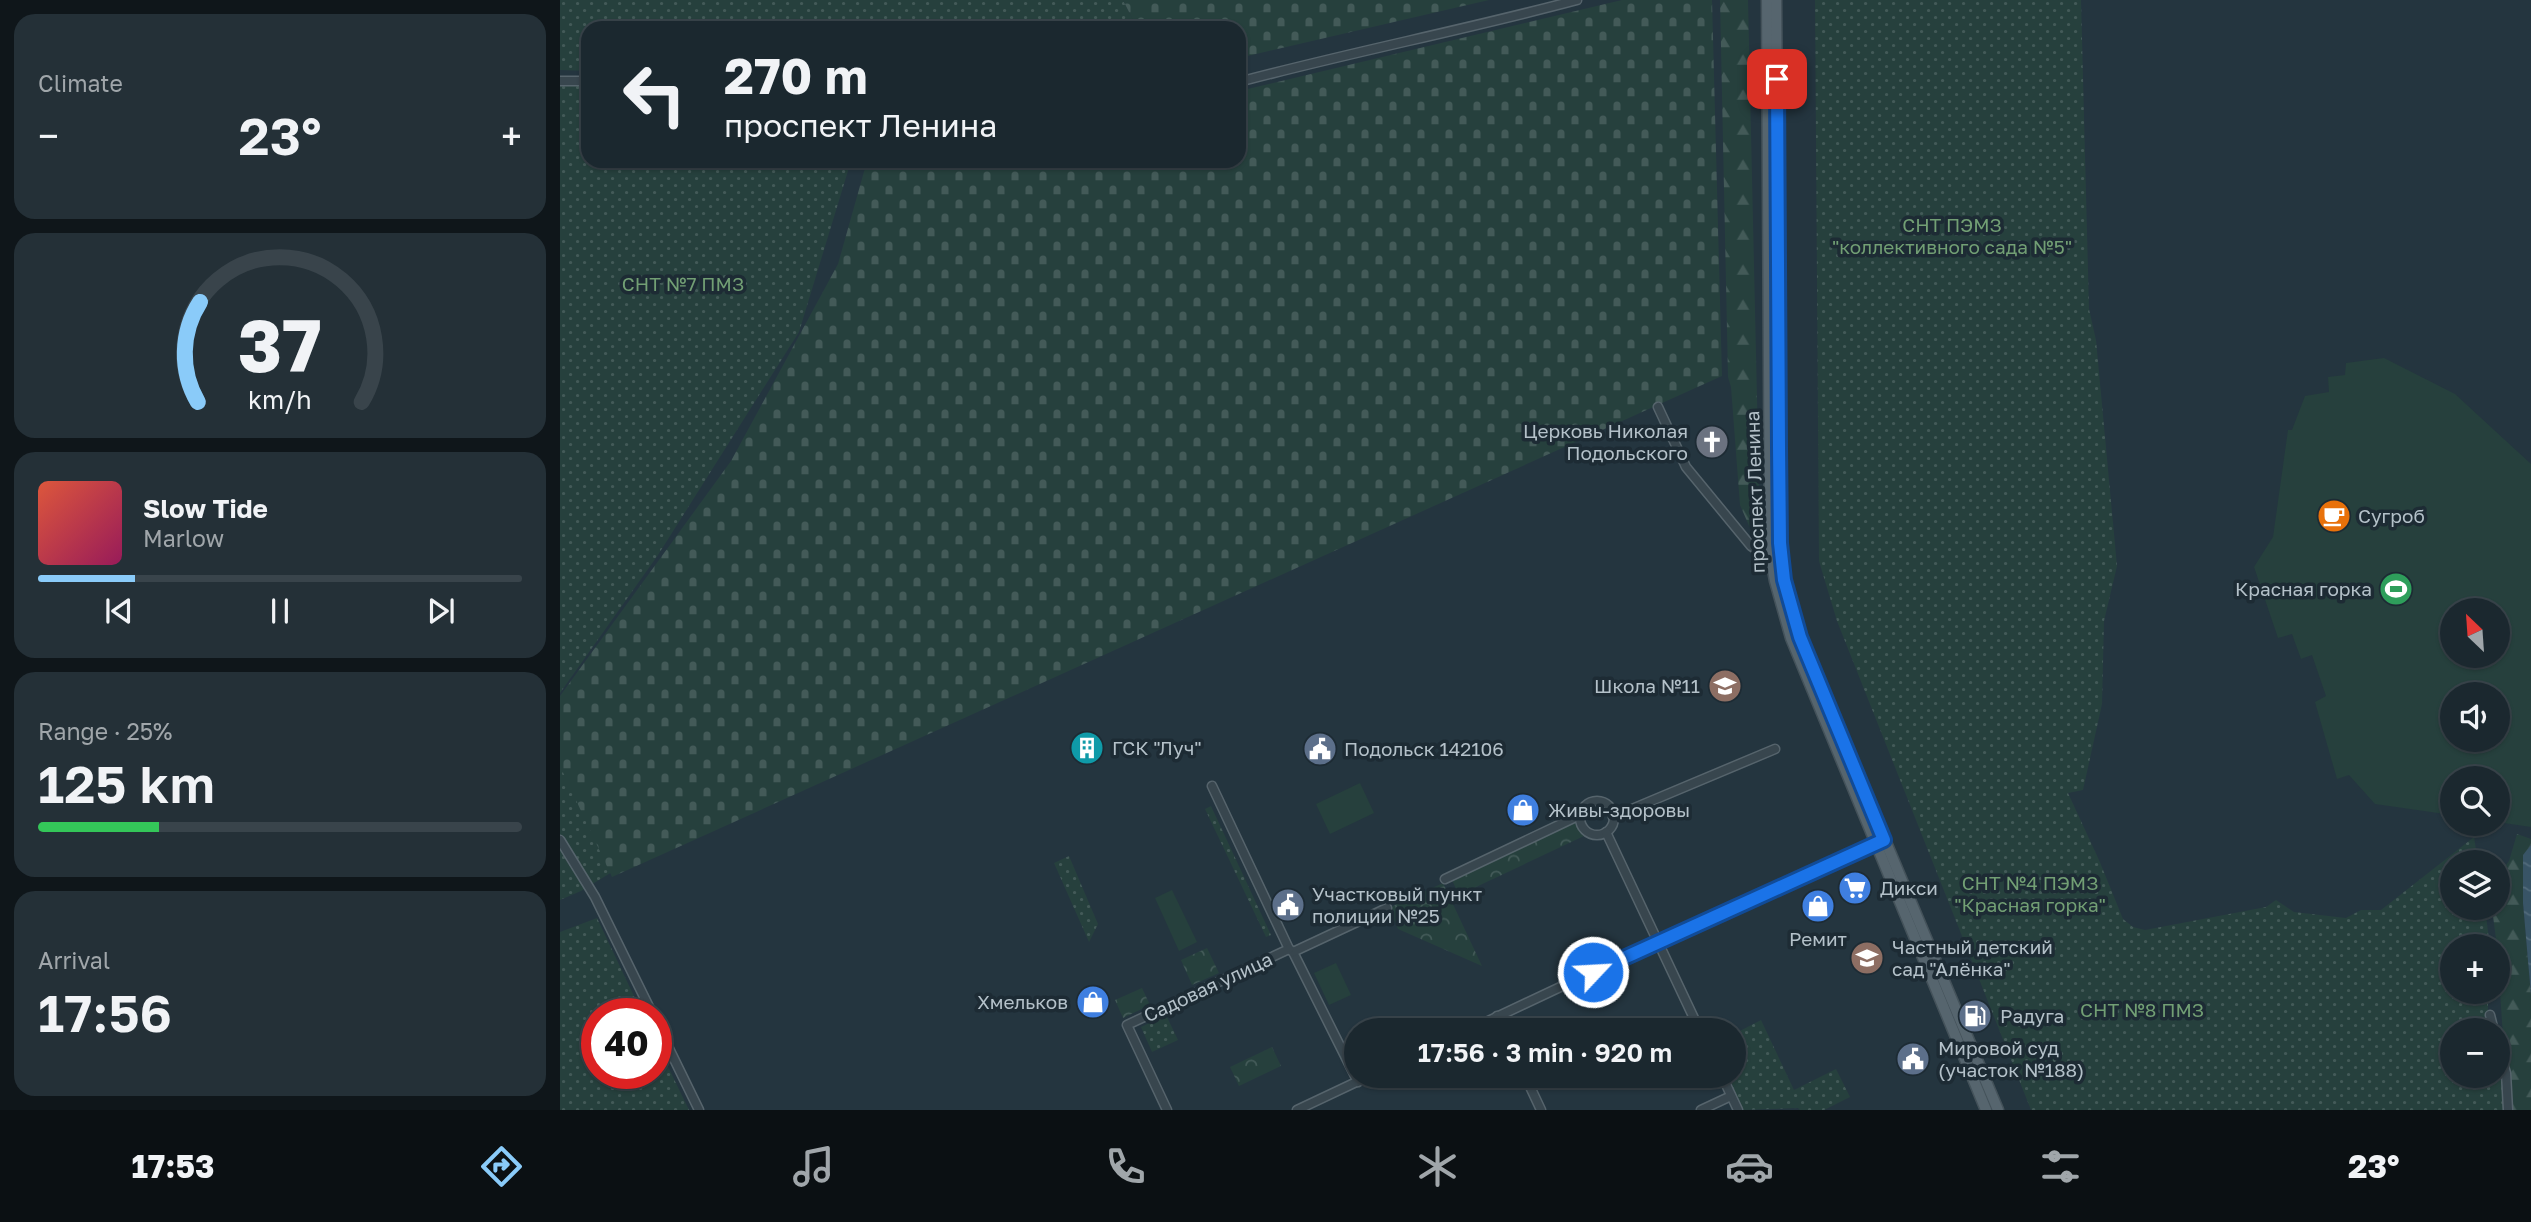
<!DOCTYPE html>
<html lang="en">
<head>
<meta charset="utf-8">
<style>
  :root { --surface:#1b282f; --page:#243037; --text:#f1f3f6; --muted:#a0a6aa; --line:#39444b; --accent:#8acbf9 }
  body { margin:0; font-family:"Golos Text",sans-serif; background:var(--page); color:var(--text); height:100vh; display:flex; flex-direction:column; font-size:26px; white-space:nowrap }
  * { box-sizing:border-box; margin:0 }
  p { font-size:23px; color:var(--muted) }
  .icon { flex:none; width:38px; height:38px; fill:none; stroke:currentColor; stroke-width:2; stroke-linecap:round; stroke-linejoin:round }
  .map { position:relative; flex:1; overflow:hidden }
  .drawer { display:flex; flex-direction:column; gap:14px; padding:14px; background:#0f161a; width:560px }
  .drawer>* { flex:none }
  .guide { position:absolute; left:21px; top:21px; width:665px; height:147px; border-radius:21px; box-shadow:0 2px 5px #0004,0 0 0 2px var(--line); background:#1b282f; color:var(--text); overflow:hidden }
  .needle { width:46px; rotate:335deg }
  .controls { position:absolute; left:1880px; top:598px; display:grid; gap:14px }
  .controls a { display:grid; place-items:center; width:70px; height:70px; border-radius:50%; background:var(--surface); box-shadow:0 2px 5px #0004,0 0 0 2px var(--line); font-size:35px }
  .speed { position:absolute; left:21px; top:998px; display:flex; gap:14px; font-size:35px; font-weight:700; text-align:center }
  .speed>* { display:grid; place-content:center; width:91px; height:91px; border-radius:50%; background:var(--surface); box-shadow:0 2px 5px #0004,0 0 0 2px var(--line); line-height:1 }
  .speed .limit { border:10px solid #d22; background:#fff; color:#111 }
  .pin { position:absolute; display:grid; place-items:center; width:60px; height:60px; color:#fff; margin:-30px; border-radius:14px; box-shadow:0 4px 10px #0006 }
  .me { position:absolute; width:77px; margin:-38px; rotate:65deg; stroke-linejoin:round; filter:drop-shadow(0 0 5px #0008) }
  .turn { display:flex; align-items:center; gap:24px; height:147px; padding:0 28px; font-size:32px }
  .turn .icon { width:91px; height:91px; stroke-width:2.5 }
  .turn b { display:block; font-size:49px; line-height:60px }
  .big { font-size:52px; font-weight:600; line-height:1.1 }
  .drawer .card { flex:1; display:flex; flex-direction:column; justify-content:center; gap:10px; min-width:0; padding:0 24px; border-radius:21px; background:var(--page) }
  .drawer .dial { align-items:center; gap:0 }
  .dial svg { height:182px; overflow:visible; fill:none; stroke:var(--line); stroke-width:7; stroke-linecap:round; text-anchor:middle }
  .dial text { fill:var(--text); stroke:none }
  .song { display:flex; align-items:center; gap:21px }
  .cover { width:84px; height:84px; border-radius:10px; background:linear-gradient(135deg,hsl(10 70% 55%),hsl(330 70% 35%)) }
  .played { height:7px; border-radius:4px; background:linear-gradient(90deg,var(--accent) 20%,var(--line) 20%) }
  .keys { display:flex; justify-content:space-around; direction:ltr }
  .heat { display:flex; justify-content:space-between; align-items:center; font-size:38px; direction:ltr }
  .charge { height:10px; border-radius:5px; background:linear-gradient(90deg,#34c759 25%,var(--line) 0) }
  .trip { position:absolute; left:784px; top:1018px; width:402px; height:70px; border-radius:35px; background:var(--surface); box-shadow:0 2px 5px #0004,0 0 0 2px var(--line); font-weight:600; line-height:70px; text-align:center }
  .menu { display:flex; height:112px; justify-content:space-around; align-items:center; background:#0b1013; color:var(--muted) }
  .menu .icon { width:49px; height:49px }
  .menu .current { color:var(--accent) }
  .menu b { font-size:32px; color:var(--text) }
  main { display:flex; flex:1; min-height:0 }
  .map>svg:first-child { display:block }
  .grass { fill:url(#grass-dots) }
  .forest { fill:url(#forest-firs) }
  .cemetery { fill:url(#cemetery-stones) }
  .park { fill:url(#park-crowns) }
  .pitch { fill:#26403d; fill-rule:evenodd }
  .water { fill:url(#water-ripples) }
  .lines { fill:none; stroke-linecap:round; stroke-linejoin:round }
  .minor-casing { stroke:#56646c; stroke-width:11 }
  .major-casing { stroke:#44525a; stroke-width:13 }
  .minor { stroke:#38464e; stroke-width:8 }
  .major { stroke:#56656e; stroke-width:10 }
  .route-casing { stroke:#114b97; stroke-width:18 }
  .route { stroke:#1a73e8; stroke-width:12 }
  .labels { text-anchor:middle; stroke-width:7; stroke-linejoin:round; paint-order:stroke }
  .park-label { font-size:19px; fill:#729f74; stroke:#1d2b34 }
  .poi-label { font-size:19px; fill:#b4c1c9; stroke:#1d2b34; text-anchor:start }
  .street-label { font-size:19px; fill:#b4c1c9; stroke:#1d2b34 }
</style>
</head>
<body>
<main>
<section class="drawer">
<div class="card"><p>Climate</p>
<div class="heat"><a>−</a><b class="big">23°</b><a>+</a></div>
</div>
<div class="card dial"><svg viewBox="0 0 100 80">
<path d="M14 69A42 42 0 1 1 86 69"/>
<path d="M14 69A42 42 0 0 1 15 25" stroke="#8acbf9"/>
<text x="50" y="56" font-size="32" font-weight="700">37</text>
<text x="50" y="72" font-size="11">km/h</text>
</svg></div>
<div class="card">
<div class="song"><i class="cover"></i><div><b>Slow Tide</b><p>Marlow</p></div></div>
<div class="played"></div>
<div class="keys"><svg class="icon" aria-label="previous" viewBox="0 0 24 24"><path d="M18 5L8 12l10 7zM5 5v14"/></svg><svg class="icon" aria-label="pause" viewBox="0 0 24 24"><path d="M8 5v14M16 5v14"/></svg><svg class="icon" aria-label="next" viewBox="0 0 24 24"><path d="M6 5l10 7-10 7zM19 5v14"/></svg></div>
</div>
<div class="card"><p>Range · 25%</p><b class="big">125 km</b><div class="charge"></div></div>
<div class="card"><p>Arrival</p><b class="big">17:56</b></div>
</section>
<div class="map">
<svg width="1971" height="1110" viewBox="0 0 1971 1110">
  <defs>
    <pattern id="grass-dots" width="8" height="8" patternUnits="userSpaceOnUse" patternTransform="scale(1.75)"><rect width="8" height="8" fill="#26403d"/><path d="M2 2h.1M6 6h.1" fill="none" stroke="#435a58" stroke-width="1.8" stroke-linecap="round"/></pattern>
    <pattern id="forest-firs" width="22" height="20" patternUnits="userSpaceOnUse" patternTransform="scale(1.75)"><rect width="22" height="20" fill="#26403d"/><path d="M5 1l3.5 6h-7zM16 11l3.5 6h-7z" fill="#435a58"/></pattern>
    <pattern id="cemetery-stones" width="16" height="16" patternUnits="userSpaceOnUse" patternTransform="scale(1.75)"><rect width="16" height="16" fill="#26403d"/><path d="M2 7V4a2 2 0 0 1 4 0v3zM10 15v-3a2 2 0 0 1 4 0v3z" fill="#435a58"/></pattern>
    <pattern id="park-crowns" width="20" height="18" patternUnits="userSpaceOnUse" patternTransform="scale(1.75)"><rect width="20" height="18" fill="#26403d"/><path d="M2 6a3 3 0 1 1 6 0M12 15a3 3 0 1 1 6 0" fill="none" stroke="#435a58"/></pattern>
    <pattern id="water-ripples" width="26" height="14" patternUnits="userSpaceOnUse" patternTransform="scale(1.75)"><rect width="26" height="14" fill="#385466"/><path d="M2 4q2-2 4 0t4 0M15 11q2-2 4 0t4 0" fill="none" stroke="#526b7b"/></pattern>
  </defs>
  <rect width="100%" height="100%" fill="#24353f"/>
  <!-- grass -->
  <g class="grass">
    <polygon points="0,0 563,0 577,28 28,28 28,71 0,70"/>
    <polygon points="1255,0 1521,0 1529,309 1536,340 1557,566 1544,621 1542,704 1523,790 1508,793 1539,860 1563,919 1573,927 1585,930 1706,907 1716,900 1734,912 1786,918 1801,910 1821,910 1914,837 1918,863 1892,863 1892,908 1925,908 1930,947 1892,947 1892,992 1928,992 1928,1031 1892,1031 1892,1076 1937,1076 1937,1064 1945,1090 1944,1110 1471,1110 1277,621 1259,561"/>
    <polygon points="28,82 28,161 291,161 239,332 98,555 0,693 0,84"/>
    <polygon points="0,760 57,869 21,891 0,900"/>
    <polygon points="651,806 711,935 706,937 645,809"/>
    <polygon points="509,856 538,924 529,942 494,863"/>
    <polygon points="37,918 82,1013 37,1013 37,1073 96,1073 96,1042 129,1110 0,1110 0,932"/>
    <polygon points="606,1015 618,1040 592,1052 581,1027"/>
    <polygon points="1201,1020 1234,1090 1276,1069 1290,1097 1264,1110 1240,1110 1238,1108 1183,1110 1168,1076 1174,1076 1174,1034"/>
  </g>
  <!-- forest -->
  <g class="forest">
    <polygon points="1160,0 1188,0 1200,532 1190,528 1180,505 1171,387 1168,377"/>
    <polygon points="1957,834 1971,839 1971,845 1963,856 1963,903 1971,995 1971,1110 1948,1110 1937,947 1932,908 1937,908 1937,878 1949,861"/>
  </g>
  <!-- cemetery -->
  <g class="cemetery">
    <polygon points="563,0 929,0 679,58 679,28 577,28"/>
    <polygon points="1062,0 1152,0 1162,376 52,877 0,766 0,696 171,461 278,264 307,161 679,161 679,91"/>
  </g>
  <!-- park -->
  <g class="park">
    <polygon points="1016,821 1024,836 899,895 892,880"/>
    <polygon points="883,883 922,966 838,929 830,911 833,910 831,907"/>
    <polygon points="647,948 659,973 632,985 621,960"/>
    <polygon points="582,988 590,1005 563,1018 555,1000"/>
    <polygon points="712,1047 721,1066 679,1086 670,1067"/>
  </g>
  <!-- pitch -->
  <g class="pitch">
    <path d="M1824,358l71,36 76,70v363l-34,-5v-43h-45v36l-77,-11 -26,-29 -12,4 -22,-77 11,-6 -14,-41 -11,4 -9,-25 -14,4 -24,-71 19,-30 15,-107h4l13,-34 24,-4 -1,-15 17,-2 1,-12zM1892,611h45v45h-45zM1892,695h45v45h-45z"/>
    <polygon points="800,783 814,813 770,834 756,804"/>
    <polygon points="612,890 637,942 619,951 595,898"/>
    <polygon points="776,963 791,995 769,1005 754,973"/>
  </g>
  <!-- water -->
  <polygon class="water" points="1971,845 1971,995 1963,903 1963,855"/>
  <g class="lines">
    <defs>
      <g id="minor">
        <polyline points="0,81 28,81"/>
        <path d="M679,82c112,-30 226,-52 338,-82"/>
        <polyline points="1098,407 1126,467 1191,546 1202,553 1210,553"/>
        <polyline points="652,786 729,949 733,952 798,1082"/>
        <circle cx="1037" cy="818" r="17"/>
        <polyline points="1053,817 1215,749"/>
        <polyline points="1046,832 1140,1031"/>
        <polyline points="0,840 35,897 92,1013"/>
        <polyline points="885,879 1020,815"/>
        <polyline points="733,952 827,908"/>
        <polyline points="1930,1015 1934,1031"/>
        <polyline points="937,1016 944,1031"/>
        <polyline points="96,1022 139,1110"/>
        <polyline points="907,1031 1098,941 1321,841"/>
        <polyline points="1937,1044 1946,1073 1948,1110"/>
        <polyline points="965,1076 981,1110"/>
        <polyline points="1162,1076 1178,1110"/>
        <polyline points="607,1110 567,1025 729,949"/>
        <polyline points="737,1110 809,1076"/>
        <polyline points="1141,1110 1171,1096"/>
      </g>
      <g id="major">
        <polyline points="1207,0 1210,553 1215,581 1231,638 1426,1110"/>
        <polyline points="1216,0 1220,543 1224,580 1240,637 1438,1110"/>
      </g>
    </defs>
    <!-- minor casing -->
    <use href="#minor" class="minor-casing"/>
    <!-- major casing -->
    <use href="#major" class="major-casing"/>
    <!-- minor -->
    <use href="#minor" class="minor"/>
    <!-- major -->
    <use href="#major" class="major"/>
  </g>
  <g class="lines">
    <defs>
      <polyline id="route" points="1033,972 1324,840 1240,637 1224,580 1220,543 1219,447 1217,79"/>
    </defs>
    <!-- route casing -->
    <use href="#route" class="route-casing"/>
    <!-- route -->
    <use href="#route" class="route"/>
  </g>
  <!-- icons -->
  <defs>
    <symbol id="church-disc" viewBox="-11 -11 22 22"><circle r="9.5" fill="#6b7280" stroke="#1d2b34"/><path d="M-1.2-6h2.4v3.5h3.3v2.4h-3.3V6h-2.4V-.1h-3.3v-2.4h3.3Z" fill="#fff"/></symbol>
    <symbol id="cafe-disc" viewBox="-11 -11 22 22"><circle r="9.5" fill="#e8710a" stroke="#1d2b34"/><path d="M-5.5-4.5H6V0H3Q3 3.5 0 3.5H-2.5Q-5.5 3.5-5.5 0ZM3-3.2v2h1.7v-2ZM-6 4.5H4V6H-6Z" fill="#fff"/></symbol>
    <symbol id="stadium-disc" viewBox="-11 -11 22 22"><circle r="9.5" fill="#2e9e5b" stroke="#1d2b34"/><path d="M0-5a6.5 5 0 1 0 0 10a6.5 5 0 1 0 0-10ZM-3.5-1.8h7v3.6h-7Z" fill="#fff"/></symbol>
    <symbol id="school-disc" viewBox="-11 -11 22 22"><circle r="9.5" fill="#8d6e63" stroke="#1d2b34"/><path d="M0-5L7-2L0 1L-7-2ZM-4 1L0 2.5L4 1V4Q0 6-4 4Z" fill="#fff"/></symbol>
    <symbol id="building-disc" viewBox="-11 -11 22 22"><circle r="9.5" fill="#0f9aa8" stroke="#1d2b34"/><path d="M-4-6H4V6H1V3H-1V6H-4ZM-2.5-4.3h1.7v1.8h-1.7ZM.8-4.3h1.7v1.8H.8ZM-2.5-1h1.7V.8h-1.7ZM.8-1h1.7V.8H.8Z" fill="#fff"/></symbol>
    <symbol id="civic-disc" viewBox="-11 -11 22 22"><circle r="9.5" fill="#5c6f8a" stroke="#1d2b34"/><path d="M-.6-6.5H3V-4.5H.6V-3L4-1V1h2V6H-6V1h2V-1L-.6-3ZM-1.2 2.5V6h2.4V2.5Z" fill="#fff"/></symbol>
    <symbol id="shop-disc" viewBox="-11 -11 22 22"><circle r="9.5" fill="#3f7fe0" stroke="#1d2b34"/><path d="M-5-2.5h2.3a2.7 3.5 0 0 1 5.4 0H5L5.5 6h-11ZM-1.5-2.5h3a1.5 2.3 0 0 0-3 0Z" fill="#fff"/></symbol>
    <symbol id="supermarket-disc" viewBox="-11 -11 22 22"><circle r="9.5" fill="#3f7fe0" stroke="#1d2b34"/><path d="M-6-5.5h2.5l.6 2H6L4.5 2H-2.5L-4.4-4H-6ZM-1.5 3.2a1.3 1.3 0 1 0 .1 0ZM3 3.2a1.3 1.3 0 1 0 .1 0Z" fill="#fff"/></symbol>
    <symbol id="fuel-disc" viewBox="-11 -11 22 22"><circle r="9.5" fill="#5c6f8a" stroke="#1d2b34"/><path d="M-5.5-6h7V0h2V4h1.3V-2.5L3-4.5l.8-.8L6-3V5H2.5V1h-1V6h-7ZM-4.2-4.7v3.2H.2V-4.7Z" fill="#fff"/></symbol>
  </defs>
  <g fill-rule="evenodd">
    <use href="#church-disc" x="1133" y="423" width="38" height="38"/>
    <use href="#cafe-disc" x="1755" y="497" width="38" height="38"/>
    <use href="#stadium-disc" x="1817" y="570" width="38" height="38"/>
    <use href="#school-disc" x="1146" y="667" width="38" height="38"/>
    <use href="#building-disc" x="508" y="729" width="38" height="38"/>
    <use href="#civic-disc" x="741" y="730" width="38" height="38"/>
    <use href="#shop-disc" x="944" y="791" width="38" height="38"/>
    <use href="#supermarket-disc" x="1276" y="869" width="38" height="38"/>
    <use href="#civic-disc" x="709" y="886" width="38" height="38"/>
    <use href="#shop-disc" x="1239" y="887" width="38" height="38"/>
    <use href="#school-disc" x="1288" y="939" width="38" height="38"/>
    <use href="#shop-disc" x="514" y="983" width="38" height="38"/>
    <use href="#fuel-disc" x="1396" y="997" width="38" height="38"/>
    <use href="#civic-disc" x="1334" y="1040" width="38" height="38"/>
  </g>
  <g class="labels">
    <!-- park labels -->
    <g class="park-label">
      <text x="1392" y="232">СНТ ПЭМЗ<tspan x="1392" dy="22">"коллективного сада №5"</tspan></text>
      <text x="123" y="291">СНТ №7 ПМЗ</text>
      <text x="1470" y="890">СНТ №4 ПЭМЗ<tspan x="1470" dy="22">"Красная горка"</tspan></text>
      <text x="1582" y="1017">СНТ №8 ПМЗ</text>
    </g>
    <!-- poi labels -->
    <g class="poi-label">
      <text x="1128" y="438" text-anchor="end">Церковь Николая<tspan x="1128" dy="22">Подольского</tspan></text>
      <text x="1798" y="523">Сугроб</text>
      <text x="1812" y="596" text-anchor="end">Красная горка</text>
      <text x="1140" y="693" text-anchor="end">Школа №11</text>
      <text x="552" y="755">ГСК "Луч"</text>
      <text x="784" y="756">Подольск 142106</text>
      <text x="988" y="817">Живы-здоровы</text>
      <text x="1320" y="895">Дикси</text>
      <text x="752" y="901">Участковый пункт<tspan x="752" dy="22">полиции №25</tspan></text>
      <text x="1258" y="946" text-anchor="middle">Ремит</text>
      <text x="1332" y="954">Частный детский<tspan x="1332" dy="22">сад "Алёнка"</tspan></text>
      <text x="508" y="1009" text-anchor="end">Хмельков</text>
      <text x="1440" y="1023">Радуга</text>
      <text x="1378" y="1055">Мировой суд<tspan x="1378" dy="22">(участок №188)</tspan></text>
    </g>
    <!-- street labels -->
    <g class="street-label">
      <text transform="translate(1195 492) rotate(-92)" y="7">проспект Ленина</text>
      <text transform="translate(648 987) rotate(-25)" y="7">Садовая улица</text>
    </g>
  </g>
</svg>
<div class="controls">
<a><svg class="needle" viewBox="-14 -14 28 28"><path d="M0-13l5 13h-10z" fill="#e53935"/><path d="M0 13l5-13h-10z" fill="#a0a6aa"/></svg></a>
<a><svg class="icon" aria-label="sound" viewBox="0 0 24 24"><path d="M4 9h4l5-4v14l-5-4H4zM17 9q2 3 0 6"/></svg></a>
<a><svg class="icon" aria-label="search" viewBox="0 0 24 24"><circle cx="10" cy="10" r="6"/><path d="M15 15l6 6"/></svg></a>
<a><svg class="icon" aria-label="layers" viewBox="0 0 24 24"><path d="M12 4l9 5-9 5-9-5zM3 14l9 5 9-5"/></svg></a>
<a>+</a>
<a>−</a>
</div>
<div class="speed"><div class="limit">40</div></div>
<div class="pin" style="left:1217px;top:79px;background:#d93025"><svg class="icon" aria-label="arrive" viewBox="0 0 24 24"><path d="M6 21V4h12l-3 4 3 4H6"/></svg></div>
<svg class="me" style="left:1033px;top:972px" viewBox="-20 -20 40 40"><circle r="17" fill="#1a73e8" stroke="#fff" stroke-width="3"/><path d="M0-11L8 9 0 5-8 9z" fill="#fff"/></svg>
<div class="trip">17:56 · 3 min · 920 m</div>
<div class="guide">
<div class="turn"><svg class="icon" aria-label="left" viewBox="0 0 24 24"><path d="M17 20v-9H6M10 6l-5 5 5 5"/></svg><div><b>270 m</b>проспект Ленина</div></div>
</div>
</div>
</main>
<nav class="menu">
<b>17:53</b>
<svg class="icon current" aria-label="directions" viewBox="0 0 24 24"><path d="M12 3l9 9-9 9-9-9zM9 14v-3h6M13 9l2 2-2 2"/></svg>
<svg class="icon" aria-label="music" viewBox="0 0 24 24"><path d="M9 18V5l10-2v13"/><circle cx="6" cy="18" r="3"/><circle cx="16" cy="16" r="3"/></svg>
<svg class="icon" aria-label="phone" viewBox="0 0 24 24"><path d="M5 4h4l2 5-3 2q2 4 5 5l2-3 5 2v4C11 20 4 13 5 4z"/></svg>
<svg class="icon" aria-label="climate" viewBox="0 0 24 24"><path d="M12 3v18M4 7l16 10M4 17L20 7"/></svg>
<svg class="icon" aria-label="car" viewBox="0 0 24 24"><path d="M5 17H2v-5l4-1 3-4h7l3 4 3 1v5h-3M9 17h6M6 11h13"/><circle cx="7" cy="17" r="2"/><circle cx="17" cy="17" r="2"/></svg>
<svg class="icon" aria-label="filters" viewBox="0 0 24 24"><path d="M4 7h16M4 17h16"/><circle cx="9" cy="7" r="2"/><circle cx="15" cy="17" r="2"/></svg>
<b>23°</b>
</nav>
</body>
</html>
